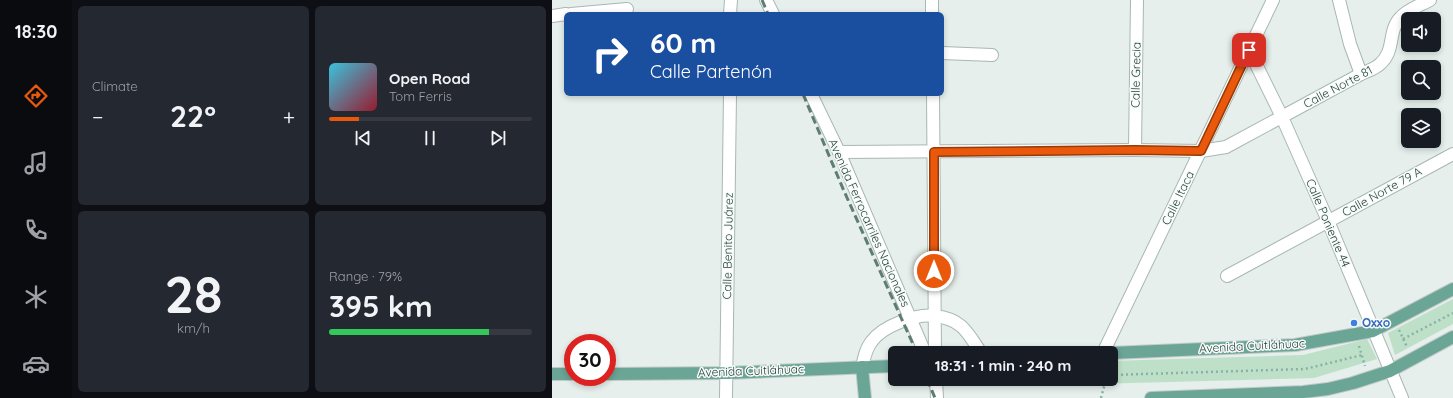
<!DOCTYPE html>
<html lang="en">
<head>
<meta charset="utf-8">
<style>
  :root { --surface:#171b24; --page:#242831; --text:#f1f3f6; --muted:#9ea1a6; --line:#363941; --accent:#ea580c }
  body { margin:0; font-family:Quicksand,sans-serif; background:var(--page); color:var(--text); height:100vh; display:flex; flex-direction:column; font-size:15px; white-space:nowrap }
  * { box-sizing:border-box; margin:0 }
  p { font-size:13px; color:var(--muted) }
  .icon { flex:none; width:22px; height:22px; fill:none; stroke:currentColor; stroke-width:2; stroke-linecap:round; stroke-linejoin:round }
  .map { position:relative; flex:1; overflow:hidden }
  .side { display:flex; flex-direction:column; gap:6px; padding:6px; background:#0d0f14; width:480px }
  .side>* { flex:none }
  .top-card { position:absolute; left:12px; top:12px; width:380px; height:84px; border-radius:6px; box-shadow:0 2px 6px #0003; background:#1a4fa0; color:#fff; overflow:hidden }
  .fabs { position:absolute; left:849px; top:12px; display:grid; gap:8px }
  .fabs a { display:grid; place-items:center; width:40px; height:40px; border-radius:6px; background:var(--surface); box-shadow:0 2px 6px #0003; font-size:20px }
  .speed { position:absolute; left:12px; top:334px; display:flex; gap:8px; font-size:20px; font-weight:700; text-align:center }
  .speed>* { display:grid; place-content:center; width:52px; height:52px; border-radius:50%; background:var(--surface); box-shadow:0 2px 6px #0003; line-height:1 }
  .speed .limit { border:6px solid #d22; background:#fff; color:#111 }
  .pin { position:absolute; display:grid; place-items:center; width:34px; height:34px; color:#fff; margin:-17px; border-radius:8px; box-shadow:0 2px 6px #0006 }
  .me { position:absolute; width:44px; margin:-22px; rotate:0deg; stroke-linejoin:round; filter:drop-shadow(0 0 3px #0008) }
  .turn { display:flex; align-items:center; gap:14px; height:84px; padding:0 20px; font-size:18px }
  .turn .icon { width:52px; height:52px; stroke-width:2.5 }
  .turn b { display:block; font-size:28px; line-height:34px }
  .big { font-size:30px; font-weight:800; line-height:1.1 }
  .side .card { flex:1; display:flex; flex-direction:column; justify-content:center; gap:6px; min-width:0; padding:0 14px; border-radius:6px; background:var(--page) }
  .side .dial { align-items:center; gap:0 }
  .dial b { font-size:52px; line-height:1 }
  .song { display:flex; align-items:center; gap:12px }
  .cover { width:48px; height:48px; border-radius:6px; background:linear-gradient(135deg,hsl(190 70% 55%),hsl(350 70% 35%)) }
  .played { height:4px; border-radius:2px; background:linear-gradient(90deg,var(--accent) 15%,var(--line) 15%) }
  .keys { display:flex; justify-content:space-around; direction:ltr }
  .heat { display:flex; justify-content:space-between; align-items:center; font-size:22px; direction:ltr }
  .charge { height:6px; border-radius:3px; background:linear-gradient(90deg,#34c759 79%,var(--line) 0) }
  .side .tiles { flex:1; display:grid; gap:6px; grid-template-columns:repeat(2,1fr) }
  .trip { position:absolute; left:336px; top:346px; width:230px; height:40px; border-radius:6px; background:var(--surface); box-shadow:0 2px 6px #0003; font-weight:800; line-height:40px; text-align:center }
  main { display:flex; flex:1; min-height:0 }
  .dock { display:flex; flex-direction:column; width:72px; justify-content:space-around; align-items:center; background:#090b0e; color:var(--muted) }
  .dock .icon { width:28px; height:28px }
  .dock .on { color:var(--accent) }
  .dock b { font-size:18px; color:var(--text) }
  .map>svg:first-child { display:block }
  .green { fill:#bfe0c8 }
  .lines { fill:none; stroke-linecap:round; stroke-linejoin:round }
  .minor-casing { stroke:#a8b8b2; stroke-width:14 }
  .major-casing { stroke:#c2cac8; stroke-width:14 }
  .path { stroke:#86b3a5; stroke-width:2.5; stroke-dasharray:2 3; stroke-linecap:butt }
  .minor { stroke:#fff; stroke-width:12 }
  .major { stroke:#6aa596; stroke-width:12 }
  .rail { stroke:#5f7d75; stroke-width:3; stroke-dasharray:8 4; stroke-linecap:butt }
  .route-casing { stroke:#983908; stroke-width:10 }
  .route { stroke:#ea580c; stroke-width:7 }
  .shop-dot { fill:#3f7fe0; stroke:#f7fbf9; stroke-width:1.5 }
  .labels { text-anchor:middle; stroke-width:3; stroke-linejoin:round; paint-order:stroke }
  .street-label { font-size:12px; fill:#24423a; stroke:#f7fbf9 }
  .shop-label { font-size:12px; font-weight:bold; fill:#366cbe; stroke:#f7fbf9; text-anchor:start }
</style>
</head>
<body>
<main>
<nav class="dock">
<b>18:30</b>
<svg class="icon on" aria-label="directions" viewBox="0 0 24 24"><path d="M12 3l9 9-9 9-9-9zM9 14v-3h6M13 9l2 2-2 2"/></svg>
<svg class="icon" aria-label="music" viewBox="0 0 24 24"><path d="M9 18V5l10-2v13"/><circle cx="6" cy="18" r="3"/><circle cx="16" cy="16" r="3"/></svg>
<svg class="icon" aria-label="phone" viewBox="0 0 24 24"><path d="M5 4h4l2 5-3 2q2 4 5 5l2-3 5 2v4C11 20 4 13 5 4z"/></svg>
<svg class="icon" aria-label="climate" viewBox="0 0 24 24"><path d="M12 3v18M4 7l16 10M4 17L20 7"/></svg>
<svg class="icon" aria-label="car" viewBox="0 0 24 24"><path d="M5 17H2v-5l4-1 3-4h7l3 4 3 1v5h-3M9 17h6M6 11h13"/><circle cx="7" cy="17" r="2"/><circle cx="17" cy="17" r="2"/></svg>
</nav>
<section class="side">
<div class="tiles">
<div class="card"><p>Climate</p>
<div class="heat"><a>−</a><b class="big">22°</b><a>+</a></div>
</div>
<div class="card">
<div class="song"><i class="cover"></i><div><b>Open Road</b><p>Tom Ferris</p></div></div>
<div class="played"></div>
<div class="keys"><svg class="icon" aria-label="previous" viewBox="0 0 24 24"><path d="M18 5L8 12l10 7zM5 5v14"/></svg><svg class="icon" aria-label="pause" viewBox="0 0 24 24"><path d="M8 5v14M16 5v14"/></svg><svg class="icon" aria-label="next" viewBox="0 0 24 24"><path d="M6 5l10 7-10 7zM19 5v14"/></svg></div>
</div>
<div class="card dial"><b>28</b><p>km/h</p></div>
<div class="card"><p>Range · 79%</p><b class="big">395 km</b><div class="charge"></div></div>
</div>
</section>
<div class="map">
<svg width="901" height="398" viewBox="0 0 901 398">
  <rect width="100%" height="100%" fill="#e6efeb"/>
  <!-- green -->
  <g class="green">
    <polygon points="901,299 901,324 843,355 836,333"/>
    <polygon points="815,339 825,359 762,378 542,384 544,379 559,379 559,361 751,355"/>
  </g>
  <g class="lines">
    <defs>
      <g id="minor">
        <polyline points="214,0 221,14"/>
        <polyline points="380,0 380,14"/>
        <polyline points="787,0 798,44 809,74"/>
        <polyline points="19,14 75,9"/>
        <polyline points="178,14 179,0"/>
        <polyline points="0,16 14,14"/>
        <polyline points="697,50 730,117 776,221 850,398"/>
        <polyline points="390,53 440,55"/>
        <polyline points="259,94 287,152 373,353"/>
        <polyline points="381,94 383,353"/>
        <polyline points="583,150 585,0"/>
        <path d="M287,152l296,-2 66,1 25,-4 135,-73c6,-3 14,-5 19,-10 16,-14 7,-33 21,-47 7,-8 20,-12 29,-17"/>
        <polyline points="675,276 901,154"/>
        <polyline points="551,353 721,0"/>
        <path d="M310,367c2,-9 4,-19 10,-26 11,-15 45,-28 63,-25 9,1 19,4 26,10 8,7 14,18 20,27"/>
        <polyline points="384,379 385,398"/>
        <polyline points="174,398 178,94"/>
      </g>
      <g id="major">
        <polyline points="559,353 743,345 821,331 901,289"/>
        <polyline points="310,367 313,398"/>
        <polyline points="0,374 21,374"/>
        <polyline points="55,374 175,373 343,366"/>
        <polyline points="599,398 751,392 776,389 801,383 838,371 901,337"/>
      </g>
    </defs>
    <!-- minor casing -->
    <use href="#minor" class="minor-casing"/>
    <!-- major casing -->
    <use href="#major" class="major-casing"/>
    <!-- path -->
    <g class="path">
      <polyline points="847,330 855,347"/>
      <polyline points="851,339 901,313"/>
      <polyline points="807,346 813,366"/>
      <polyline points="559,375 753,369 810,355"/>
      <polyline points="549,398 554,379"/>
    </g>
    <!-- minor -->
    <use href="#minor" class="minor"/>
    <!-- major -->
    <use href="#major" class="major"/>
    <!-- rail -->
    <g class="rail">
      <polyline points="210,0 216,14"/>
      <polyline points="251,94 292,191 365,353"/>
      <polyline points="375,379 383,398"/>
    </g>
  </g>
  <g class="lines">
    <defs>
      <polyline id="route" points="382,271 382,152 583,150 649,151 697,50"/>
    </defs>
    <!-- route casing -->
    <use href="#route" class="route-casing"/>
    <!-- route -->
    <use href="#route" class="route"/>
  </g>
  <!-- markers -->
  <circle class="shop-dot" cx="802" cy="323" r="4"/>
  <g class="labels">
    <!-- street labels -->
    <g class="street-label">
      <text transform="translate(584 75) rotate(-89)" y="4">Calle Grecia</text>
      <text transform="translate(786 87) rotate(-28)" y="4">Calle Norte 81</text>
      <text transform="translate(830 192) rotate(-29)" y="4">Calle Norte 79 A</text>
      <text transform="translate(626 198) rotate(-64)" y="4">Calle Itaca</text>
      <text transform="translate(317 223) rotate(66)" y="4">Avenida Ferrocarriles Nacionales</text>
      <text transform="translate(776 223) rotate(67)" y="4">Calle Poniente 44</text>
      <text transform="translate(176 246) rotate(-89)" y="4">Calle Benito Juárez</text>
      <text transform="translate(700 346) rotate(-3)" y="4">Avenida Cuitláhuac</text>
      <text transform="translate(199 371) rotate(-2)" y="4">Avenida Cuitláhuac</text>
    </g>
    <!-- shop labels -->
    <g class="shop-label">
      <text x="810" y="327">Oxxo</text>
    </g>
  </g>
</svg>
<div class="fabs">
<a><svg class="icon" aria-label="sound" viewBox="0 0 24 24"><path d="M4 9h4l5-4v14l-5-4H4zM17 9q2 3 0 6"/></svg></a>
<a><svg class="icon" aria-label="search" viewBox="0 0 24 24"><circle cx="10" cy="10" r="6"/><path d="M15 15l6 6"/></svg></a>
<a><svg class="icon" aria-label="layers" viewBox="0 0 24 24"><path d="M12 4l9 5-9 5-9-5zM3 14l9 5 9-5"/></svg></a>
</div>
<div class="speed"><div class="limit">30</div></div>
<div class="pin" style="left:697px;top:50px;background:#d93025"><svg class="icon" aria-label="arrive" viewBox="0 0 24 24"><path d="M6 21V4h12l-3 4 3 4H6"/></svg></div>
<svg class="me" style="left:382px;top:271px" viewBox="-20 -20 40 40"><circle r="17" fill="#ea580c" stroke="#fff" stroke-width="3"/><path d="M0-11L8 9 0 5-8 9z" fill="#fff"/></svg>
<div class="trip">18:31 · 1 min · 240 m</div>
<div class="top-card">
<div class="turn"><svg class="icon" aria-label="right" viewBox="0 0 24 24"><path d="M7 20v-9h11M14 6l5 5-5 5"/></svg><div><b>60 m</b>Calle Partenón</div></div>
</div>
</div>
</main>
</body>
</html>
